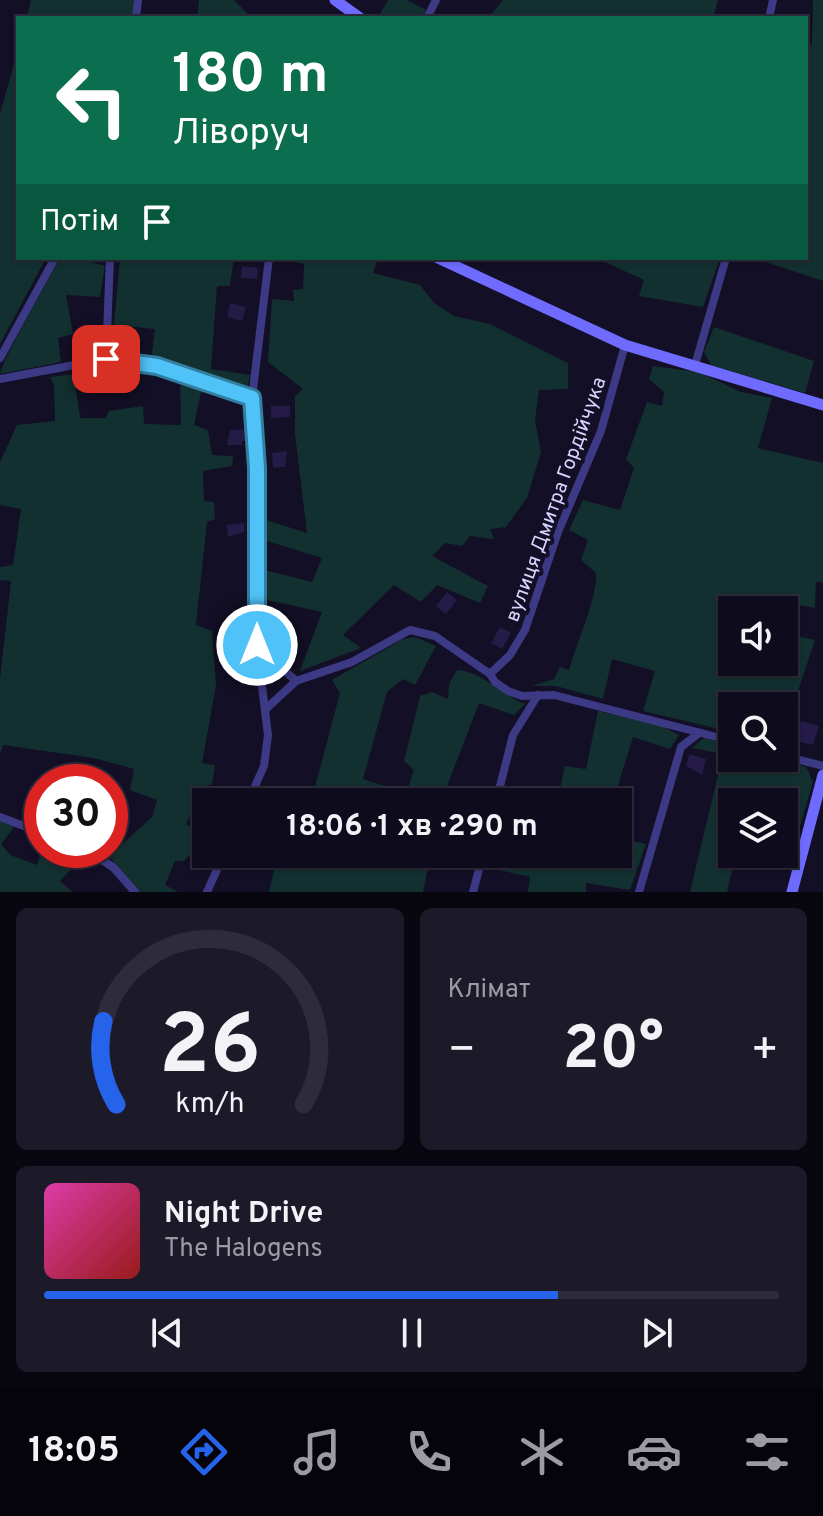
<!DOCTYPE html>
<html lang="uk">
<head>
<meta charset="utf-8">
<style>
  :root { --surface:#0e0b1c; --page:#1c1929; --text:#f1f3f6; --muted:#9b9ba3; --line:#2e2b3b; --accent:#2563eb }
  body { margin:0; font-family:Overpass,sans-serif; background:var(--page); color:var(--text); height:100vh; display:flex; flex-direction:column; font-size:30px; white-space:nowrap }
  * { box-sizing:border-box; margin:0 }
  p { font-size:26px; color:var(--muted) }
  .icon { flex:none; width:44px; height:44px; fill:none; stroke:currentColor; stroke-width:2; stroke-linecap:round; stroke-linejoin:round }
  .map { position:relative; height:892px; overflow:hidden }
  .drawer { display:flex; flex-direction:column; gap:16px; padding:16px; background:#08060f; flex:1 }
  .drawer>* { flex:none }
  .banner { position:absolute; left:16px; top:16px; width:792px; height:244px; border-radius:0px; box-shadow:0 2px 6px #0004,0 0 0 2px var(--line); background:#0b6e4f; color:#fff; overflow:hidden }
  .fabs { position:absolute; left:718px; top:596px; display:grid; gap:16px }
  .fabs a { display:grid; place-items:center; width:80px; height:80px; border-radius:0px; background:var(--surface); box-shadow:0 2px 6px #0004,0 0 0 2px var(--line); font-size:40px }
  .speed { position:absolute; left:24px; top:764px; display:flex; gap:16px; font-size:40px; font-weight:700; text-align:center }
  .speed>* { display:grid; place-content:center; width:104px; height:104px; border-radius:50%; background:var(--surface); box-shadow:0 2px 6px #0004,0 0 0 2px var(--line); line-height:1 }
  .speed .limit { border:12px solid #d22; background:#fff; color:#111 }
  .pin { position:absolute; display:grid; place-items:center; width:68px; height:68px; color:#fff; margin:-34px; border-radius:16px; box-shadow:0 4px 12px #0006 }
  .me { position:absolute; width:88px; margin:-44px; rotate:0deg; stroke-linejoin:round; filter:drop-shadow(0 0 6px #0008) }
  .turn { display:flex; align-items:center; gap:28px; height:168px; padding:0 24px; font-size:36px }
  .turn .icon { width:104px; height:104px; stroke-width:2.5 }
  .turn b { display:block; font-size:56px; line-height:68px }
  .then { display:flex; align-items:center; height:76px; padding:0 24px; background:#0003; gap:16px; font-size:30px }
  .big { font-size:60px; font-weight:700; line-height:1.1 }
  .drawer .tile { flex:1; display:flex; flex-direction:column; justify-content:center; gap:12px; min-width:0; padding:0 28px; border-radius:12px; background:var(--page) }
  .drawer .dial { align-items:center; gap:0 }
  .dial svg { height:208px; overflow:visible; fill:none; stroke:var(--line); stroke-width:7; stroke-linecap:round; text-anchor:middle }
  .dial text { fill:var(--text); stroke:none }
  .song { display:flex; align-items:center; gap:24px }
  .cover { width:96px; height:96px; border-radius:12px; background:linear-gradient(135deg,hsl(320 70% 55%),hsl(0 70% 35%)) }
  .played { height:8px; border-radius:4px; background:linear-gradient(90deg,var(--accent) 70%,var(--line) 70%) }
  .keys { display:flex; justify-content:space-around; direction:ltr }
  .heat { display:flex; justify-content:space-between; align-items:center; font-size:44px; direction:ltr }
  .drawer .tiles { flex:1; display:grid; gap:16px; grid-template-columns:1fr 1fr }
  .tile:last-child { grid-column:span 2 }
  .trip { position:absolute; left:192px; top:788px; width:440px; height:80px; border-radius:0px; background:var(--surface); box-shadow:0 2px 6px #0004,0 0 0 2px var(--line); font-weight:700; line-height:80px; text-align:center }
  .dock { display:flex; height:128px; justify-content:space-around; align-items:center; background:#06040b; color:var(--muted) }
  .dock .icon { width:56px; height:56px }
  .dock .current { color:var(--accent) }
  .dock b { font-size:36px; color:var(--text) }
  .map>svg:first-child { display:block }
  .green { fill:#12302f; fill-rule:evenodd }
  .building { fill:#241b47 }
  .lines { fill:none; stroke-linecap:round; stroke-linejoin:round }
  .street { stroke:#3d3a85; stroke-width:8 }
  .secondary { stroke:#6f6bff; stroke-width:11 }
  .route-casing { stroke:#337fa1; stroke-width:20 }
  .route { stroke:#4fc3f7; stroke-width:14 }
  .labels { text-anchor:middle; stroke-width:8; stroke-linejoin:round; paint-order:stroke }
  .street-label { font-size:20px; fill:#d9d4ff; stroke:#130f26 }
</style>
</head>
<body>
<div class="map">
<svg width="823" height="892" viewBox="0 0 823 892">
  <rect width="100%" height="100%" fill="#130f26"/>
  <!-- green -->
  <g class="green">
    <polygon points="31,0 138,0 136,18 27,18"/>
    <polygon points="199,0 234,0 252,18 197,18"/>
    <polygon points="388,0 407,0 426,10 422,18 378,18"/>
    <polygon points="503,0 718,0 713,18 488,18"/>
    <polygon points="813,0 823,0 823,281 754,258 806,258 806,59 812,42"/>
    <polygon points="18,49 18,258 46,258 0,344 0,114"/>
    <path d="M60,258h18l27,8 -5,31 -34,-2 7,39 -15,4 3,24 -61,12c0,-9 51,-99 60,-116z"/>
    <polygon points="120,258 173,262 174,258 234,258 230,286 217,286 211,369 250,375 247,390 151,360 155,329 114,325"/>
    <polygon points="276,258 378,258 373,273 420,285 434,303 454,316 490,324 568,363 568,389 539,390 535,420 541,452 527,498 506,527 490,529 494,539 470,536 462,546 445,543 432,556 488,586 480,603 437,585 421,602 394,585 343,635 361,648 300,671 322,612 262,599 265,570 312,582 322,558 264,540 266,520 307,533 295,434 295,396 303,389 268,362 272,299 294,301 293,290 303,289 304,264"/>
    <polygon points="596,258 720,258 703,307 639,296 644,280"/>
    <polygon points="714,327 814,361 805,393 711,365 704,352"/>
    <path d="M653,366l46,6 42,20 31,6 -14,50 65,15v119h-7l-1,26 -17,-3 -6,30 23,5 -24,72 -7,-1v-5h-52v26l-89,-21 12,-40 -43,-12 -9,40 -47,-13h-24l22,-7 6,-12 9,3c7,-25 29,-74 27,-97l-15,-13 7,-20 -19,-10 14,-30 37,10 14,-42 -8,-9 21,-57 15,4 2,-14 -15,-13zM732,610h52v52h-52z"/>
    <polygon points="74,374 80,418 106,418 109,411 143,406 144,424 181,425 180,377 202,387 194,425 208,430 212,455 233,456 232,466 203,471 204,501 214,502 215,519 207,522 196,625 212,631 216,685 202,763 215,765 212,784 202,788 186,824 206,837 184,861 175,861 165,885 178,892 140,892 109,856 152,817 157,800 130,790 134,769 94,758 3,745 0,754 0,679 11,581 0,580 0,567 13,565 21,509 0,505 0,462 17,425 55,421 54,385 50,377"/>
    <path d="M415,637l21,9 -21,39 -12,-6 -16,13 -24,87 43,14 8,-23 -10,-9 16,-65 12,-4 16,7 1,-15 8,-14c25,1 44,25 68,34l-11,11 -35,-12 -38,99h-130l29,-109 -8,-13 71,-41z"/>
    <polygon points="598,711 662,726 679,735 670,749 633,737 613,802 557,802 565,766 586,769"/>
    <polygon points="704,738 732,746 732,758 773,758 806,767 813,782 798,833 784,830 784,802 732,802 732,854 736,854 727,892 690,892 723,754 692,748"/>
    <polygon points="0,821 14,827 1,844 10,855 37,865 42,850 73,850 85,855 60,881 72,892 0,892"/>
    <polygon points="618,838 646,844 630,890 586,883 586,892 528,892 530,877 490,868 494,854 538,857 539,854 618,854"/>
    <polygon points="278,854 431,854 423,892 269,892"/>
  </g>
  <!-- building -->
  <g class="building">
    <polygon points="242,266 258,268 257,279 241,278"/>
    <polygon points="230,303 246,307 242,321 227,317"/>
    <polygon points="271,406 290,406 290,417 271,418"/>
    <polygon points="246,429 247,441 242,441 242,445 227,445 230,430"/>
    <polygon points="287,451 285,467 273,468 272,453"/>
    <polygon points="244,523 244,532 228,537 227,525"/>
    <polygon points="447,592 457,600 446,614 436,606"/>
    <polygon points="500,627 511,633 502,649 491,643"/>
    <polygon points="801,721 819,726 813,745 796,741"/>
    <polygon points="689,754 706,759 702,775 686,766"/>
  </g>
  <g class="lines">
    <!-- street -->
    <g class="street">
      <polyline points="136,18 138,0"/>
      <polyline points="427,18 436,0"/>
      <polyline points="769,18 773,0"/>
      <polyline points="0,358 55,258"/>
      <polyline points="106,359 157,366 252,398"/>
      <polyline points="695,365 726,258"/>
      <polyline points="0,379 106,359 110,258"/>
      <polyline points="258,646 296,681"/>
      <polyline points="490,674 495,682 508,691 522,696 554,695 732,741"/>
      <polyline points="267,708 296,681 352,662 410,630 435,636 490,674 510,655 525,630 558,532 601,431 625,345"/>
      <polyline points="784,756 823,766"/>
      <polyline points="248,802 264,766 268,735 257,645 257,468 252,398 269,258"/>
      <polyline points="496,802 513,735 538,695"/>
      <polyline points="0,817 42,833"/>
      <polyline points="86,850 113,867 135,892"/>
      <polyline points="207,892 224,854"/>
      <polyline points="473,892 483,854"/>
      <polyline points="639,892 681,747 699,733"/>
    </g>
    <!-- secondary -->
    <g class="secondary">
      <polyline points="335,0 360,18"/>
      <polyline points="438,258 625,345 823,405"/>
      <polyline points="792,892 823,775"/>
    </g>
  </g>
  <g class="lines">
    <defs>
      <polyline id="route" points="106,359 157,366 252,398 257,468 257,645"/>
    </defs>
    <!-- route casing -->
    <use href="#route" class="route-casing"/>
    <!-- route -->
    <use href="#route" class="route"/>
  </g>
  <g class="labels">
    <!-- street labels -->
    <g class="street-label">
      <text transform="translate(555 499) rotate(-70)" y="7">вулиця Дмитра Гордійчука</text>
    </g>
  </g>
</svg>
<div class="fabs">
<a><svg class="icon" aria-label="sound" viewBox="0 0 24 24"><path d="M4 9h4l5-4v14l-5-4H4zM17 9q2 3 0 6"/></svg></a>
<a><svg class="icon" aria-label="search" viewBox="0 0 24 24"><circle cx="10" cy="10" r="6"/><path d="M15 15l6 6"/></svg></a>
<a><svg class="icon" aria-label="layers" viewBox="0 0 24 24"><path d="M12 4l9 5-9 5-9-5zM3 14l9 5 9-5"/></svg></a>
</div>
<div class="speed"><div class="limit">30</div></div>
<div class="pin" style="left:106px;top:359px;background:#d93025"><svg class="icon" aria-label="arrive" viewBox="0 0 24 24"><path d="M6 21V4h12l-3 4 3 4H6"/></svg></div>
<svg class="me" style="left:257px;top:645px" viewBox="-20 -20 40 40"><circle r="17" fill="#4fc3f7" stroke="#fff" stroke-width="3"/><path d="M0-11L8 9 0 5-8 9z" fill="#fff"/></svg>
<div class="trip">18:06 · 1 хв · 290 m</div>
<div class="banner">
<div class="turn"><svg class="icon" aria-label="left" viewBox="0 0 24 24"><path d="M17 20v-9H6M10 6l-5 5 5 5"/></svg><div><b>180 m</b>Ліворуч</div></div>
<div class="then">Потім<svg class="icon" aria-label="arrive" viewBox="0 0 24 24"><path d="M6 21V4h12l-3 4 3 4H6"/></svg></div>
</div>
</div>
<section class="drawer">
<div class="tiles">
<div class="tile dial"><svg viewBox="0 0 100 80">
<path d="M14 69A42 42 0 1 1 86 69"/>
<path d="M14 69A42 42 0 0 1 9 37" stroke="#2563eb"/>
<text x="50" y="56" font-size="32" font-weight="700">26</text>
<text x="50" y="72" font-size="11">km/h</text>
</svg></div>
<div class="tile"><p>Клімат</p>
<div class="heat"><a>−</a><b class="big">20°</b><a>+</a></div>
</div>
<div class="tile">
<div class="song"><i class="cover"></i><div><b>Night Drive</b><p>The Halogens</p></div></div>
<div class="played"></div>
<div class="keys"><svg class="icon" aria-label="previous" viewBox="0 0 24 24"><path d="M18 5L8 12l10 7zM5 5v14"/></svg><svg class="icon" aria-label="pause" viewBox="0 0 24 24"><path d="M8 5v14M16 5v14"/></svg><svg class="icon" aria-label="next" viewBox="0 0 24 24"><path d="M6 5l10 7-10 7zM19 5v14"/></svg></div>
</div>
</div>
</section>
<nav class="dock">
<b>18:05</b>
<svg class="icon current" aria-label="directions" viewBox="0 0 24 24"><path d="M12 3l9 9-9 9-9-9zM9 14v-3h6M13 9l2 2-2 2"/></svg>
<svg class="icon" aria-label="music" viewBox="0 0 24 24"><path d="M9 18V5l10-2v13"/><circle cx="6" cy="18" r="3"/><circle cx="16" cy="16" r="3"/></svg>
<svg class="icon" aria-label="phone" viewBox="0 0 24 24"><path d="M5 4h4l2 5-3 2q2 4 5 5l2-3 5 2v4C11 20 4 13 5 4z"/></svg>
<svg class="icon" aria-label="climate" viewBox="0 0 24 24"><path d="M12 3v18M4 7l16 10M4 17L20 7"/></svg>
<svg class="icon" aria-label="car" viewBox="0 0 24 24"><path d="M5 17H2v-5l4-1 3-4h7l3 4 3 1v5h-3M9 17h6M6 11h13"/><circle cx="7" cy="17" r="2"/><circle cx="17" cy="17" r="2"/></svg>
<svg class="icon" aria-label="filters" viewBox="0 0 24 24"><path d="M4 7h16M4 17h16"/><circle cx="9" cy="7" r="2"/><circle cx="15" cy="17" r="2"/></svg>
</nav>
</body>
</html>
